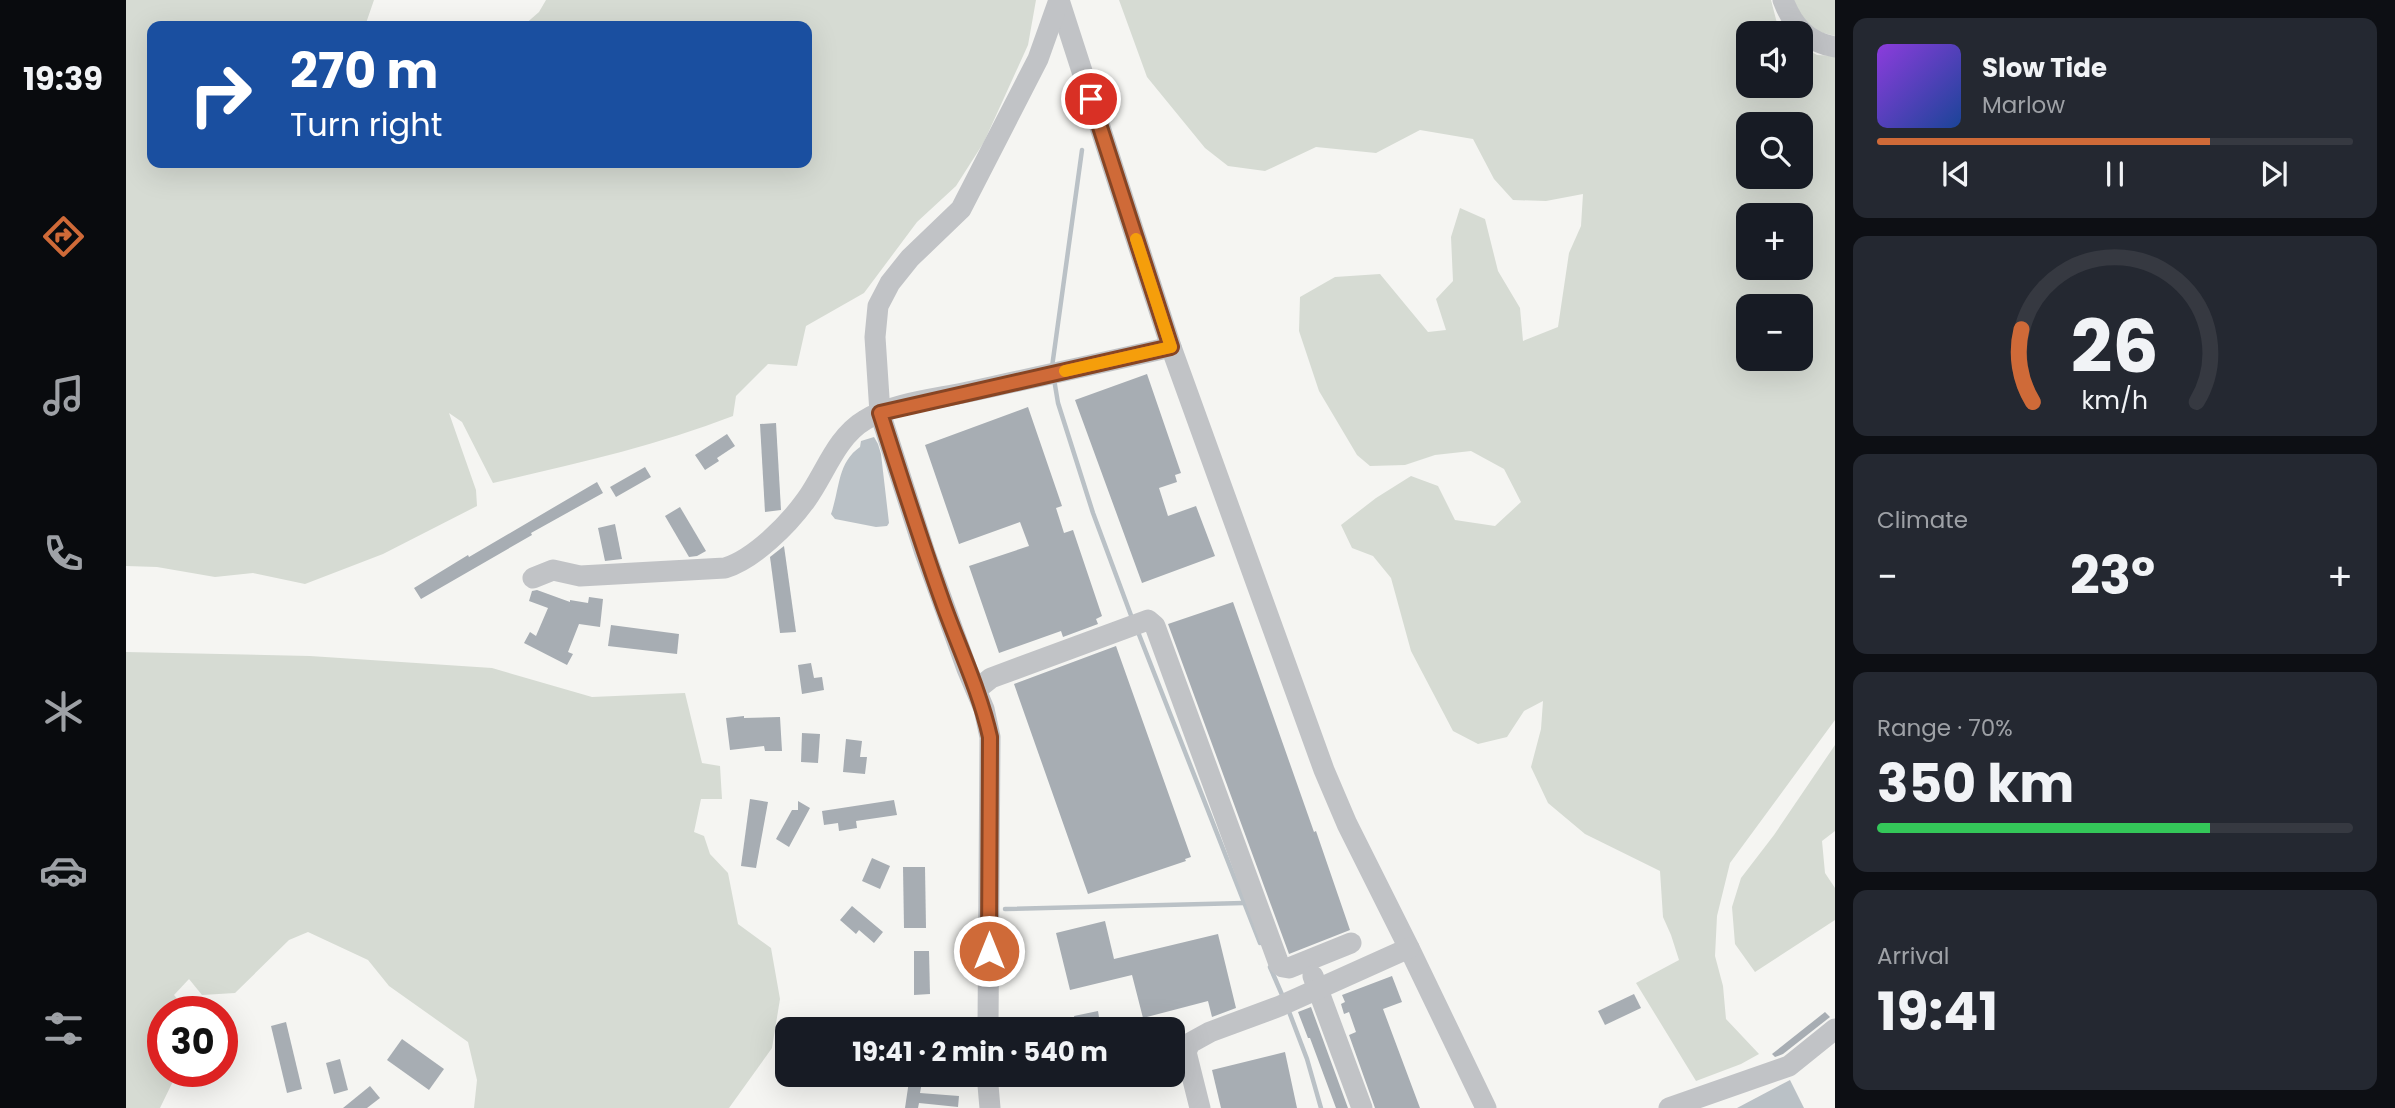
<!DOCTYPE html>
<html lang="en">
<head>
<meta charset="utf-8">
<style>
  :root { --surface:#171b24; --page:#242831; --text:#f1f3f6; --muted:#9ea1a6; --line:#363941; --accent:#cf6a38 }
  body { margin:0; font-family:Poppins,sans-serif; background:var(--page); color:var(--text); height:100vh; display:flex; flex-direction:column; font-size:26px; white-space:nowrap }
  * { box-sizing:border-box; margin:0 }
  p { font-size:23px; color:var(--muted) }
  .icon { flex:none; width:38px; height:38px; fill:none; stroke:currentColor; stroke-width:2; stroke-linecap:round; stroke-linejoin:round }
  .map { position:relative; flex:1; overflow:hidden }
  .side { display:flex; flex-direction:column; gap:18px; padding:18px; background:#0d0f14; width:560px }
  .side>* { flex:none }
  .top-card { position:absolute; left:21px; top:21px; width:665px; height:147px; border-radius:14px; box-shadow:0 7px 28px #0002; background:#1a4fa0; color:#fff; overflow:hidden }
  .tools { position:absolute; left:1610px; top:21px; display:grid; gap:14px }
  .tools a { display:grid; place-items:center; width:77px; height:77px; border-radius:14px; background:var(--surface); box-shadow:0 7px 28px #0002; font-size:35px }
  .speed { position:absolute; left:21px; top:996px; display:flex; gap:14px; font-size:35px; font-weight:700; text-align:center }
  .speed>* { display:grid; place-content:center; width:91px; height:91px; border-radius:50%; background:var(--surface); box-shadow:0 7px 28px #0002; line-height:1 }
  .speed .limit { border:10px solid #d22; background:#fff; color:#111 }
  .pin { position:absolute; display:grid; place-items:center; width:60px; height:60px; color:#fff; margin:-30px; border:4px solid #fff; border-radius:50%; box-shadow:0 2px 7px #0007 }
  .me { position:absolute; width:77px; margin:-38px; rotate:0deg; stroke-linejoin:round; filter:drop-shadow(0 0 5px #0008) }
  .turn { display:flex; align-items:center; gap:24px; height:147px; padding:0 28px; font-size:32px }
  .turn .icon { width:91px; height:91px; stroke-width:2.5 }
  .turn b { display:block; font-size:49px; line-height:60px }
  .big { font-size:52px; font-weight:700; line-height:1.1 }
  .side .card { flex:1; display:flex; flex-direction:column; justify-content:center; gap:10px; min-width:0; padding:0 24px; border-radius:14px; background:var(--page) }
  .side .dial { align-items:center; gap:0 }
  .dial svg { height:182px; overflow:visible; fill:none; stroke:var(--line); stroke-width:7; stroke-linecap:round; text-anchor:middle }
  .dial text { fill:var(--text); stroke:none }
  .song { display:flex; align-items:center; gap:21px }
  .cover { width:84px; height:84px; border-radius:10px; background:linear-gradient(135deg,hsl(270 70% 55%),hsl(220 70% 35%)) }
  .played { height:7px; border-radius:4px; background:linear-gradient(90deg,var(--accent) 70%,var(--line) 70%) }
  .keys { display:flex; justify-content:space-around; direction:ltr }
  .heat { display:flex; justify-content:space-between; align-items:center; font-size:38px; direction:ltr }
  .charge { height:10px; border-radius:5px; background:linear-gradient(90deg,#34c759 70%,var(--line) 0) }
  .trip { position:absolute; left:649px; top:1017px; width:410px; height:70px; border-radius:14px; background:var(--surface); box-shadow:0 7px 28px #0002; font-weight:700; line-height:70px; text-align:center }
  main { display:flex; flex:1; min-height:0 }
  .menu { display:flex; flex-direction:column; width:126px; justify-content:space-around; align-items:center; background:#090b0e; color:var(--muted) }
  .menu .icon { width:49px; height:49px }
  .menu .selected { color:var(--accent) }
  .menu b { font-size:32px; color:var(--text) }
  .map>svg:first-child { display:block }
  .green { fill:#d6dbd3; fill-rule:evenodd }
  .water { fill:#bac1c6 }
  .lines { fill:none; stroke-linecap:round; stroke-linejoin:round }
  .stream { stroke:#bac1c6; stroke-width:4.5 }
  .building { fill:#a7adb3 }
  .minor { stroke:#c1c3c6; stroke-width:21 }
  .route-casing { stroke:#874524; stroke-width:18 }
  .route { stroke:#cf6a38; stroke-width:12 }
  .slow { stroke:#f59e0b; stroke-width:12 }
</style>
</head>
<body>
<main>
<nav class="menu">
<b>19:39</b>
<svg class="icon selected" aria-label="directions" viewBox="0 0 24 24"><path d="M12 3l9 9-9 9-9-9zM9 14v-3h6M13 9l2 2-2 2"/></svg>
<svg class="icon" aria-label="music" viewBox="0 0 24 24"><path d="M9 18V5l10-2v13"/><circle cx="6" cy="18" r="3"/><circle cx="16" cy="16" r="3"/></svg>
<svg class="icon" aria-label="phone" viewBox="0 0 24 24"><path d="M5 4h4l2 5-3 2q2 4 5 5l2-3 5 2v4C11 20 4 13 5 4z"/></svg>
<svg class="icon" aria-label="climate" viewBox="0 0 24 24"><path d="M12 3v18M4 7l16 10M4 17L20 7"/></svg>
<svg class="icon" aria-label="car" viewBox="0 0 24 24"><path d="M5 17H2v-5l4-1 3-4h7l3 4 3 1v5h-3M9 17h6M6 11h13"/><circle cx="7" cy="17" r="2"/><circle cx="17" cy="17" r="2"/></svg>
<svg class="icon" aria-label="filters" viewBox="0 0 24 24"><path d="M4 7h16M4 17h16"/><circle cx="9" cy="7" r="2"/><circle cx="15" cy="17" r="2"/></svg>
</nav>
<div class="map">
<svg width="1709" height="1108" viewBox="0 0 1709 1108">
  <rect width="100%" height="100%" fill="#f5f5f2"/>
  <!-- green -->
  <g class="green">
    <path d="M0,0h248l-9,26h-213v137h655v-137h-284l16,-14 7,-12h490l-8,45 -44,97 -28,44 -39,36 -53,71 -58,33 -9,40 -29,-2 -32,32 -3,20c-77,30 -159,48 -240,67l-31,-61 -13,-9 27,77 1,16 -94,48 -78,30 -52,-11 -38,4 -58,-10 -31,-1z"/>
    <path d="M993,0h652l7,27 6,6h-36v53h53v-40l16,9 18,1v664l-105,143 -13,53 -2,40 8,30 3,33 33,35 -18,10 -45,17 -60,-98 43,-23 -8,-25 -8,-18 -3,-46 -75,-37 -37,-31 -17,-36 10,-38 2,-28 -19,10 -17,26 -29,7 -25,-13 -42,-80 -20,-73 -18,-22 -21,-8 -11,-23 35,-27 35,-22 27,10 17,34 40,6 26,-24 -17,-33 -33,-18 -36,4 -30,10 -35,1 -13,-11 -38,-64 -20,-60 1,-34 35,-20 45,-3 48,58 18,-2 -10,-31 17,-18 -2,-44 9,-29 25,11 13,52 22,37 3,33 35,-14 11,-74 12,-27 2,-32 -37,7 -33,-1 -19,-21 -21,-40 -53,-9 -44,23 -60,-6 -51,24 -37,-5 -23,-18 -58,-71zM1622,124h53v53h-53zM1622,215h53v53h-53zM1622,306h53v53h-53z"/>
    <polygon points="1663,0 1709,0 1709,36 1686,30"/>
    <polygon points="0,652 184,656 366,668 466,697 559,693 576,763 594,766 596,799 575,799 568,832 578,836 584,854 602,873 612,924 645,948 654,999 646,1048 603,1108 348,1108 351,1080 342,1042 263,986 242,960 182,932 163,940 109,993 76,995 63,979 48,995 61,1011 37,1012 37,1071 52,1071 34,1108 0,1108"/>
    <polygon points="1709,745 1709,831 1696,841 1699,873 1709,888 1709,920 1629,972 1609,944 1606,907 1615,878 1648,835"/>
  </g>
  <!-- water -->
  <g class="water">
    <path d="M748,437l4,7 3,10 8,69 -2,3 -11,1 -41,-8 -4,-5c9,-25 6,-51 29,-67l1,-6z"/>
    <polygon points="1664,1080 1678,1108 1611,1108"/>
  </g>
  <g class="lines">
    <!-- stream -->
    <g class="stream">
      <polyline points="926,367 956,150"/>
      <polyline points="928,379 932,403 967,513 1006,618"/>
      <polyline points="1012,632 1134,943"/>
      <polyline points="879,909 1118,903"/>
      <polyline points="1144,967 1157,997"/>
      <polyline points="1162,1009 1181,1059 1195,1108"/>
    </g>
  </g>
  <!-- building -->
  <g class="building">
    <polygon points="1021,374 1055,473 1049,475 1051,482 1033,488 1042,516 1070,506 1089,556 1016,583 949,400"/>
    <polygon points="902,407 936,506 930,508 938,533 947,530 976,616 970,619 972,624 937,637 935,631 873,653 843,566 903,546 894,522 833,544 799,445"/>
    <polygon points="650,423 655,510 639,512 634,424"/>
    <polygon points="601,434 609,446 591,458 593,461 579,470 569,455"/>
    <polygon points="519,467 525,477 490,497 484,487"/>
    <polygon points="471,482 477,493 405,533 406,535 295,599 288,588 342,555 343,557"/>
    <polygon points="554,507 580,551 571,556 563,557 539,516"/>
    <polygon points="489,524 496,559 479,561 472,528"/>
    <polygon points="658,546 670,632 654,633 644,557"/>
    <polygon points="411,590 444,602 444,600 462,603 463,597 477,599 474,627 453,624 442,652 447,654 441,665 398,643 404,632 410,636 422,608 403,601 406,591"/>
    <polygon points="1107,602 1188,832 1190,831 1224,930 1163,954 1042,624"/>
    <polygon points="485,625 553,634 551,654 482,646"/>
    <polygon points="990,646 1065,857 1059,859 1060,861 962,894 888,684"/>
    <polygon points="685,663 688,678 696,677 698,690 676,694 672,665"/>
    <polygon points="618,716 618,718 654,717 656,751 639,751 638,746 604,750 600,718"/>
    <polygon points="676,733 694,734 692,763 675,762"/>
    <polygon points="720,739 736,741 734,757 741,757 739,774 717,772"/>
    <polygon points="624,799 642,802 630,868 615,866"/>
    <polygon points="768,800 771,815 730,821 731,828 713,831 712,823 698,825 696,811"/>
    <polygon points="672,801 684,808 663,847 650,839 666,810 672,810"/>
    <polygon points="746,858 764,866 754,889 736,881"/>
    <polygon points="777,867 799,867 800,928 778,928"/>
    <polygon points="726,906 757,932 748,943 733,930 730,934 714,920"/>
    <polygon points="979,921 988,959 1092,934 1110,1008 1086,1017 1082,1001 1017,1018 1006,975 944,990 930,933"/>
    <polygon points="788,951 803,951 804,994 788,995"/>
    <polygon points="1266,976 1276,1002 1257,1009 1294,1108 1249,1108 1223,1035 1230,1032 1223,1012 1218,1014 1215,1004 1219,1002 1216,995"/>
    <polygon points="1508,994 1515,1008 1479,1025 1472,1011"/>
    <polygon points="1185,1007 1222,1108 1210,1108 1184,1038 1182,1038 1172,1012"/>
    <polygon points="972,1011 974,1023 951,1027 948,1016"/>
    <polygon points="1699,1012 1704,1017 1657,1054 1649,1057 1646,1054"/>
    <polygon points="160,1022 176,1089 161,1093 145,1026"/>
    <polygon points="276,1039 318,1069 303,1090 261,1060"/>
    <polygon points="1159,1052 1171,1108 1095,1108 1086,1070"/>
    <polygon points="214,1059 222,1090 208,1094 200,1063"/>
    <polygon points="783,1081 796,1082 794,1093 833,1096 832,1107 793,1103 792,1108 779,1108"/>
    <polygon points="244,1086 254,1098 241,1108 217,1108"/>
  </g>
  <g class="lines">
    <!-- minor -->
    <g class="minor">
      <polyline points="933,0 1045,347 1198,770 1221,824 1283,948 1360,1108"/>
      <path d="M1657,0c10,26 24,42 52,47"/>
      <path d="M407,578l20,-8 27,6 145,-8c29,-9 63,-43 81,-68 19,-26 30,-63 59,-80 25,-16 69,-21 98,-27 69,-15 139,-30 208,-46"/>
      <polyline points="850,690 865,678 1022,620 1029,626 1153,964 1157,967 1163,968 1225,943"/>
      <polyline points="1187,976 1236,1108"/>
      <polyline points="862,1029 864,737 858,709 841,669 799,553 754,413 749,337 752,306 764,283 784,258 835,209 912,59 933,0"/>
      <polyline points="861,1074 864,1108"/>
      <polyline points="1074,1108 1060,1052 1064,1043 1084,1032 1154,1006 1283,948"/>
      <polyline points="1543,1108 1663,1066 1709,1029"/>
    </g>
  </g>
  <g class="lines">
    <defs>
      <path id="route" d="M863,951l1,-214c-10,-45 -30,-87 -46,-131 -23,-64 -43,-128 -64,-193l291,-66 -80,-248"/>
    </defs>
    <!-- route casing -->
    <use href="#route" class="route-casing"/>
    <!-- route -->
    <use href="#route" class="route"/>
    <!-- slow -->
    <polyline class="slow" points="939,371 1045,347 1010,239"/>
  </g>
</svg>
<div class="tools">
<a><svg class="icon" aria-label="sound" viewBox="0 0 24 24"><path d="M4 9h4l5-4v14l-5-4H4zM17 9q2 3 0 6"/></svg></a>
<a><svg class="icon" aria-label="search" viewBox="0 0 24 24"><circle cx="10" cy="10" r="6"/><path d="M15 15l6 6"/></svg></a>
<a>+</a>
<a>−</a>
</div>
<div class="speed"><div class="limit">30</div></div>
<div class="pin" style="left:965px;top:99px;background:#d93025"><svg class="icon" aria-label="arrive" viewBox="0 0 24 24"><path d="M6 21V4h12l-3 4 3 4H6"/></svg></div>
<svg class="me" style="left:863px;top:951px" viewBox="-20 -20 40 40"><circle r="17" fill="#cf6a38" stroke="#fff" stroke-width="3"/><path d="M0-11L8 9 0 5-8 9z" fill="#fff"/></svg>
<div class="trip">19:41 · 2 min · 540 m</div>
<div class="top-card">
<div class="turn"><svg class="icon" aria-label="right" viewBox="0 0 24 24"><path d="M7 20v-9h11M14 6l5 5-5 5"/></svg><div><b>270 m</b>Turn right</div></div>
</div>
</div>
<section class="side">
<div class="card">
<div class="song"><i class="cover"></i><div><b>Slow Tide</b><p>Marlow</p></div></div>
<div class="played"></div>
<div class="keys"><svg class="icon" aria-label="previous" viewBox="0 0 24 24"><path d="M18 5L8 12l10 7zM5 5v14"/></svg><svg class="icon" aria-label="pause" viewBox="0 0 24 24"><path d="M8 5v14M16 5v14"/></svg><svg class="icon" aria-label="next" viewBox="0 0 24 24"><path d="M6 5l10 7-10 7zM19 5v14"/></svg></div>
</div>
<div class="card dial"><svg viewBox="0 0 100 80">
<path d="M14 69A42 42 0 1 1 86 69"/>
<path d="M14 69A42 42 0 0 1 9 37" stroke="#cf6a38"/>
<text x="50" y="56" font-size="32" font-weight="700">26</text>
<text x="50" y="72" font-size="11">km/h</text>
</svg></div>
<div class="card"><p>Climate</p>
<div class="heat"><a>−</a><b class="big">23°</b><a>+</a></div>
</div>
<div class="card"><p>Range · 70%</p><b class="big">350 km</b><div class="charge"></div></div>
<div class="card"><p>Arrival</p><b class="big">19:41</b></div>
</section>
</main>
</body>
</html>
